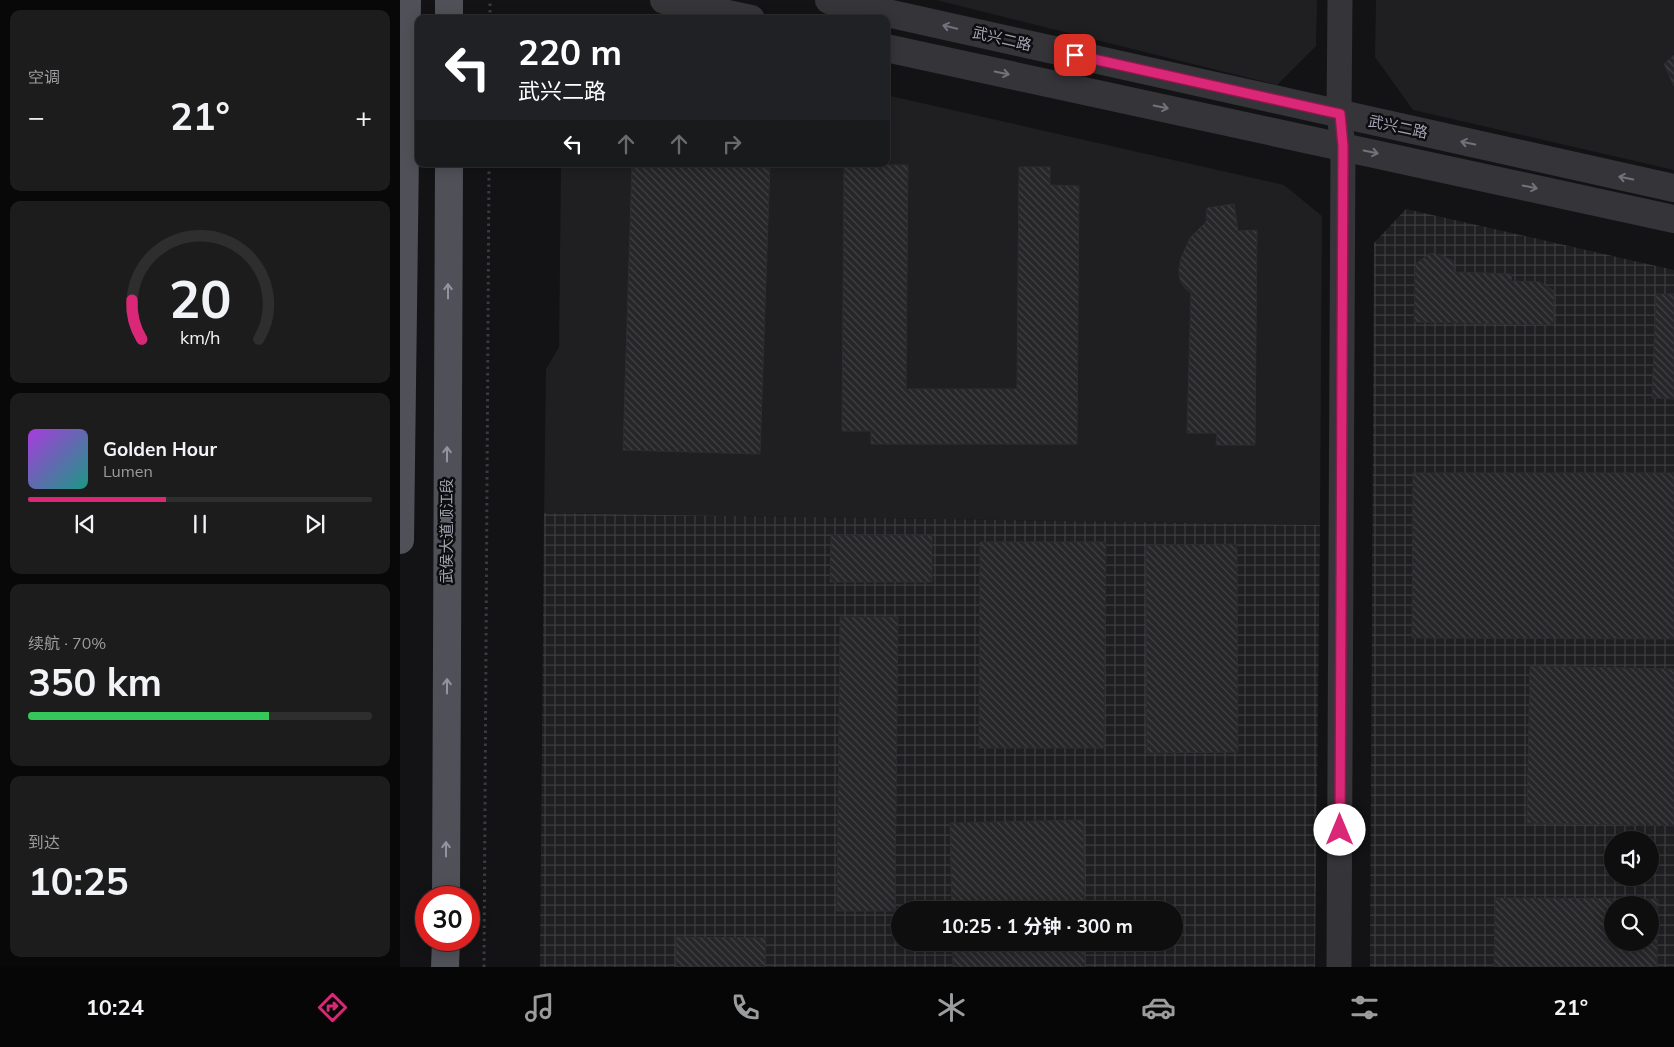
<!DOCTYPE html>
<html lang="zh">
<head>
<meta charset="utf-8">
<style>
  :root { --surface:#0e0e0f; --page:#1c1c1d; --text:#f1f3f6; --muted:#9b9c9e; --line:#2e2e2f; --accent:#db2777 }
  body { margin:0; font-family:Mulish,"Noto Sans SC",sans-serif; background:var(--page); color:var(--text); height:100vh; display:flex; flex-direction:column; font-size:19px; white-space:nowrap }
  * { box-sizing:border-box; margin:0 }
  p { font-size:16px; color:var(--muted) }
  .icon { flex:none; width:28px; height:28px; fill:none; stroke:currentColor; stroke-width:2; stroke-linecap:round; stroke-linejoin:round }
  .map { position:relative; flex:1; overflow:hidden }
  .panel { display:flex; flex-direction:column; gap:10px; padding:10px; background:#080808; width:400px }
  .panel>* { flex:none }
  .guide { position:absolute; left:15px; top:15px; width:475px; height:152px; border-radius:10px; box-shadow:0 2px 12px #0003,0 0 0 1px var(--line); background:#202124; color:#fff; overflow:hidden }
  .fabs { position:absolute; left:1204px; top:831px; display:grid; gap:10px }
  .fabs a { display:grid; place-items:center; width:55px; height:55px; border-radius:50%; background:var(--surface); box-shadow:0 2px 12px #0003,0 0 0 1px var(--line); font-size:25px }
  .speed { position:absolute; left:15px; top:886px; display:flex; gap:10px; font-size:25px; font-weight:700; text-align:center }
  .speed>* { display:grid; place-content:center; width:65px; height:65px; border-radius:50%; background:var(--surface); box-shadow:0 2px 12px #0003,0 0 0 1px var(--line); line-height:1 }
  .speed .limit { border:8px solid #d22; background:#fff; color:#111 }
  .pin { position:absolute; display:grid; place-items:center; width:42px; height:42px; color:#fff; margin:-21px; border-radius:10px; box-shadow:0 2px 8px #0006 }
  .me { position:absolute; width:55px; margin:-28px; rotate:0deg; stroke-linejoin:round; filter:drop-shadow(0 0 4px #0008) }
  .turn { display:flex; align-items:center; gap:18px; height:105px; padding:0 20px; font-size:22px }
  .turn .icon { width:65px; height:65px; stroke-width:2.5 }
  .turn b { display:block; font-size:35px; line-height:42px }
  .lanes { display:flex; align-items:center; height:48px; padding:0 20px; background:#0003; justify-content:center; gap:25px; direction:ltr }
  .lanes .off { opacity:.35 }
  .big { font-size:38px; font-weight:700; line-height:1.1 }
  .panel .card { flex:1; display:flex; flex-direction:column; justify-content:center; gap:8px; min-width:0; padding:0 18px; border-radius:10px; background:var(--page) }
  .panel .dial { align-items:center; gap:0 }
  .dial svg { height:130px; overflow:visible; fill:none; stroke:var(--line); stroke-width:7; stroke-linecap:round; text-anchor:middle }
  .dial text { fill:var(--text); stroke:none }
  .song { display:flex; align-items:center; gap:15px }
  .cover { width:60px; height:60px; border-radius:8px; background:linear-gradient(135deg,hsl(280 70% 55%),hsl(170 70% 35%)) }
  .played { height:5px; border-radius:2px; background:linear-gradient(90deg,var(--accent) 40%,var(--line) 40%) }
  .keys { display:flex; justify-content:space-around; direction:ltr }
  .heat { display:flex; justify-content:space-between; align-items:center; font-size:28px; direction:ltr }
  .charge { height:8px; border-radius:4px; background:linear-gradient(90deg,#34c759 70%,var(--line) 0) }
  .trip { position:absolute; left:491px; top:901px; width:292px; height:50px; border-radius:25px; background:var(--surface); box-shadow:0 2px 12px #0003,0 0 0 1px var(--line); font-weight:700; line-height:50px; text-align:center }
  .dock { display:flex; height:80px; justify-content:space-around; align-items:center; background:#060606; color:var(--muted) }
  .dock .icon { width:35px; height:35px }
  .dock .active { color:var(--accent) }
  .dock b { font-size:22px; color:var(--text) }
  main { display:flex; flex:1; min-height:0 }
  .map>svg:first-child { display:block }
  .built { fill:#1f1e21 }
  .industrial { fill:url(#industrial-grid); fill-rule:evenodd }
  .building { fill:url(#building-back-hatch); stroke:#2e2c30; fill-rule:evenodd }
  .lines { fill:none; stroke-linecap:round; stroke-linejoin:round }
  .path { stroke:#3a3a40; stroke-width:3; stroke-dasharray:2.5 4; stroke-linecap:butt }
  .minor { stroke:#343439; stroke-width:25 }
  .tertiary { stroke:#343439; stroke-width:28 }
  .primary { stroke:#505058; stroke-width:28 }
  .oneway { stroke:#72727d }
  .oneway2 { stroke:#9393a2 }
  .route-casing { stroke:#8e194d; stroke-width:12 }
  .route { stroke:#db2777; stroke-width:9 }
  .labels { text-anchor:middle; stroke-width:5; stroke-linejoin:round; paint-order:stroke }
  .street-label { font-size:15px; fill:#a4a4b4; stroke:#0e0d0f }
</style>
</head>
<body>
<main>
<section class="panel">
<div class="card"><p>空调</p>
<div class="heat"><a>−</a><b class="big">21°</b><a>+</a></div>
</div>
<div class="card dial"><svg viewBox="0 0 100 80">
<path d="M14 69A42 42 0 1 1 86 69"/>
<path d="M14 69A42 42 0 0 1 8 45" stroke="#db2777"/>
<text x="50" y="56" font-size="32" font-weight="700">20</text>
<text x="50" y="72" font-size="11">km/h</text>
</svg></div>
<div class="card">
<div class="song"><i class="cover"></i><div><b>Golden Hour</b><p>Lumen</p></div></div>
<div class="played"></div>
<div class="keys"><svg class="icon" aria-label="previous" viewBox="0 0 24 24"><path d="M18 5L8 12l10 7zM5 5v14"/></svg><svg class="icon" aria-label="pause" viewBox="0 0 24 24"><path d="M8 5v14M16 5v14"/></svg><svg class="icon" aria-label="next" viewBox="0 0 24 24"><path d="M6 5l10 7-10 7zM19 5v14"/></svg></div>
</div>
<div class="card"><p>续航 · 70%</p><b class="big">350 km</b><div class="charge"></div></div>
<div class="card"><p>到达</p><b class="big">10:25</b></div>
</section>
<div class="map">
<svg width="1274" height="967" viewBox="0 0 1274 967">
  <defs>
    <pattern id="industrial-grid" width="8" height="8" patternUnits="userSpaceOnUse" patternTransform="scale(1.25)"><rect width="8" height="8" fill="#1f1e21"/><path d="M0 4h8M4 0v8" fill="none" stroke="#3d3c3f"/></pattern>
    <pattern id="building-back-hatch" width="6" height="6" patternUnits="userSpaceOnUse" patternTransform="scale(1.25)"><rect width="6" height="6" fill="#262528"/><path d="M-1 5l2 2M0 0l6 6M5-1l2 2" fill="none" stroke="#424245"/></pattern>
  </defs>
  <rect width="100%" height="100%" fill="#131214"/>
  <!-- built -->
  <g class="built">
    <polygon points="536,0 917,0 916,46 877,85"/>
    <polygon points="976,0 1274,0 1274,170 1013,110 975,57"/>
    <polygon points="486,95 884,185 922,216 920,525 144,513 146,369 159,347 161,164 486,164"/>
  </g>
  <!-- industrial -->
  <g class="industrial">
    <path d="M1006,209l268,61v697h-304l4,-724zM1212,840h38v38h-38zM1212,905h38v37h-38z"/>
    <path d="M144,513l776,12 -5,442h-775zM500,910h275v32h-275z"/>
  </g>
  <!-- building -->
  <g class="building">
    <polygon points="1274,55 1274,86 1264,64"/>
    <polygon points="232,164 370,164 360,454 223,450"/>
    <polygon points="444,165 508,165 506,389 617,389 619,167 650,167 650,185 679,186 677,444 471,444 471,431 442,431"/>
    <polygon points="834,204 838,231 857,230 855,445 816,445 817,433 787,433 791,293 785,288 780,280 779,270 781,258 790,238 806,222 807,208"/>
    <polygon points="1034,253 1052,260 1054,263 1054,272 1112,274 1111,281 1140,282 1154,291 1153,325 1014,322 1015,267 1017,263 1029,254"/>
    <polygon points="1256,294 1274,294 1274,399 1252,398"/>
    <polygon points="1013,473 1274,473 1274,639 1012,638"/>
    <polygon points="431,535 532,535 532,582 430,582"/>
    <polygon points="580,542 706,542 704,748 579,748"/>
    <polygon points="837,544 838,752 747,753 746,545"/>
    <polygon points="440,617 498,617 495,911 437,911"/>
    <polygon points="1130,666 1274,669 1274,826 1127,823"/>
    <polygon points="683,820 685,910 552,910 550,823"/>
    <path d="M1095,898l163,1 -1,68h-163zM1212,905h38v37h-38z"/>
    <polygon points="276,937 366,938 365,967 276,967"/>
    <polygon points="552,942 685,942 685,967 553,967"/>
  </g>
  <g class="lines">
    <!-- path -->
    <g class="path">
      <polyline points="90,19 90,0"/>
      <polyline points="84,967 89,164"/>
    </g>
    <!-- minor -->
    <polyline class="minor" points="939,967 943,146 939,115 940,0"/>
    <!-- tertiary -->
    <g class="tertiary">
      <polyline points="264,0 351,19"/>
      <polyline points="429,0 1274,188"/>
      <polyline points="486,48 1274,219"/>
    </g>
    <!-- primary -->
    <g class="primary">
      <polyline points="49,19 49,0"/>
      <polyline points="0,540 7,0"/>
      <polyline points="46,898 49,164"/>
      <polyline points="45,967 46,940"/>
    </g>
  </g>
  <!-- one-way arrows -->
  <defs><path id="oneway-shaft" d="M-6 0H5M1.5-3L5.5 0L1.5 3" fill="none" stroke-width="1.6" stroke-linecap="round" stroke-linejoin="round" transform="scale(1.25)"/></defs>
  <g class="oneway">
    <use href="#oneway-shaft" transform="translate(550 27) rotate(-167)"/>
    <use href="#oneway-shaft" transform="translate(602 73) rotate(12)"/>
    <use href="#oneway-shaft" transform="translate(761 107) rotate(12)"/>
    <use href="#oneway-shaft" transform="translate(1068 143) rotate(-168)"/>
    <use href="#oneway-shaft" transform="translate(971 152) rotate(12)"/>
    <use href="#oneway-shaft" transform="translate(1226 178) rotate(-168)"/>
    <use href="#oneway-shaft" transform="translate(1130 187) rotate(12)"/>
  </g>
  <g class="oneway2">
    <use href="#oneway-shaft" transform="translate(48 291) rotate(-90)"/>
    <use href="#oneway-shaft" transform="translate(47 454) rotate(-90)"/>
    <use href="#oneway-shaft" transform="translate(47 686) rotate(-90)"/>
    <use href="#oneway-shaft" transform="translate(46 849) rotate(-90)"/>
  </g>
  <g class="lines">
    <defs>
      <polyline id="route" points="675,55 940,114 943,146 940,830"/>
    </defs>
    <!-- route casing -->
    <use href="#route" class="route-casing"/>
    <!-- route -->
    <use href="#route" class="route"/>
  </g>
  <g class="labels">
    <!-- street labels -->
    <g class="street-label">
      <text transform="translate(602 39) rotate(13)" y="5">武兴二路</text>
      <text transform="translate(998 127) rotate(12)" y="5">武兴二路</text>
      <text transform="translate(47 531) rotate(-90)" y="5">武侯大道顺江段</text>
    </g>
  </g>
</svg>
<div class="fabs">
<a><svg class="icon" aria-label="sound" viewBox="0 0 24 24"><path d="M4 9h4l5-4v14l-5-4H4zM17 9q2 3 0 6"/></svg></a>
<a><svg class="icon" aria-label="search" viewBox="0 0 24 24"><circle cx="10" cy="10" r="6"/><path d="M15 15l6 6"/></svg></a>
</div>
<div class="speed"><div class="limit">30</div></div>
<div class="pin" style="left:675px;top:55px;background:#d93025"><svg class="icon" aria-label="arrive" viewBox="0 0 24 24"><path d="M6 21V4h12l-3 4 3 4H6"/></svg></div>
<svg class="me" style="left:940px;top:830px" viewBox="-20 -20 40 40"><circle r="19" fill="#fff"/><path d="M0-13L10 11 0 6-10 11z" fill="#db2777"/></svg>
<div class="trip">10:25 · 1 分钟 · 300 m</div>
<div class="guide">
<div class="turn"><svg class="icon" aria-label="left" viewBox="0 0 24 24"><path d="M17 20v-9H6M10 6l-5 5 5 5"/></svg><div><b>220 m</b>武兴二路</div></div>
<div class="lanes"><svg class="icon" aria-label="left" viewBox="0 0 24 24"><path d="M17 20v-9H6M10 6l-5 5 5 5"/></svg><svg class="icon off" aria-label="ahead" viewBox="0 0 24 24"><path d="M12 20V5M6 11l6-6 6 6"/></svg><svg class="icon off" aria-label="ahead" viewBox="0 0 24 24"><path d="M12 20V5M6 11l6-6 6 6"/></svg><svg class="icon off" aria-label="right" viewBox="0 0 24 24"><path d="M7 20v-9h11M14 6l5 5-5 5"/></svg></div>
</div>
</div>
</main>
<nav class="dock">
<b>10:24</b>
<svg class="icon active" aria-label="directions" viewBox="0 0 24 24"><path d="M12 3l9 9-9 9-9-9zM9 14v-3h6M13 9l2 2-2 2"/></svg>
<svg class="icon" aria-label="music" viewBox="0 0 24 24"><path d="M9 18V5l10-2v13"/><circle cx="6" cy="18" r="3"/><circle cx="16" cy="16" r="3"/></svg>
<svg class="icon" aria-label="phone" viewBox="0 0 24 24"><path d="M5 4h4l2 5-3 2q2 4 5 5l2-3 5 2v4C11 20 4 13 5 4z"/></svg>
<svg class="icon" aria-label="climate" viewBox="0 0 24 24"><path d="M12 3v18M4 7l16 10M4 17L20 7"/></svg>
<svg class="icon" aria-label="car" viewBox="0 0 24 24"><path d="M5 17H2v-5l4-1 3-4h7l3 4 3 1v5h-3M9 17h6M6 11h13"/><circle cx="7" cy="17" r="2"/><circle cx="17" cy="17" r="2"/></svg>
<svg class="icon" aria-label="filters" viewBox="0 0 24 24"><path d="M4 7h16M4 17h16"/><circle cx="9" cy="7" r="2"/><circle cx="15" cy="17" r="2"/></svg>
<b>21°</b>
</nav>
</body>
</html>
